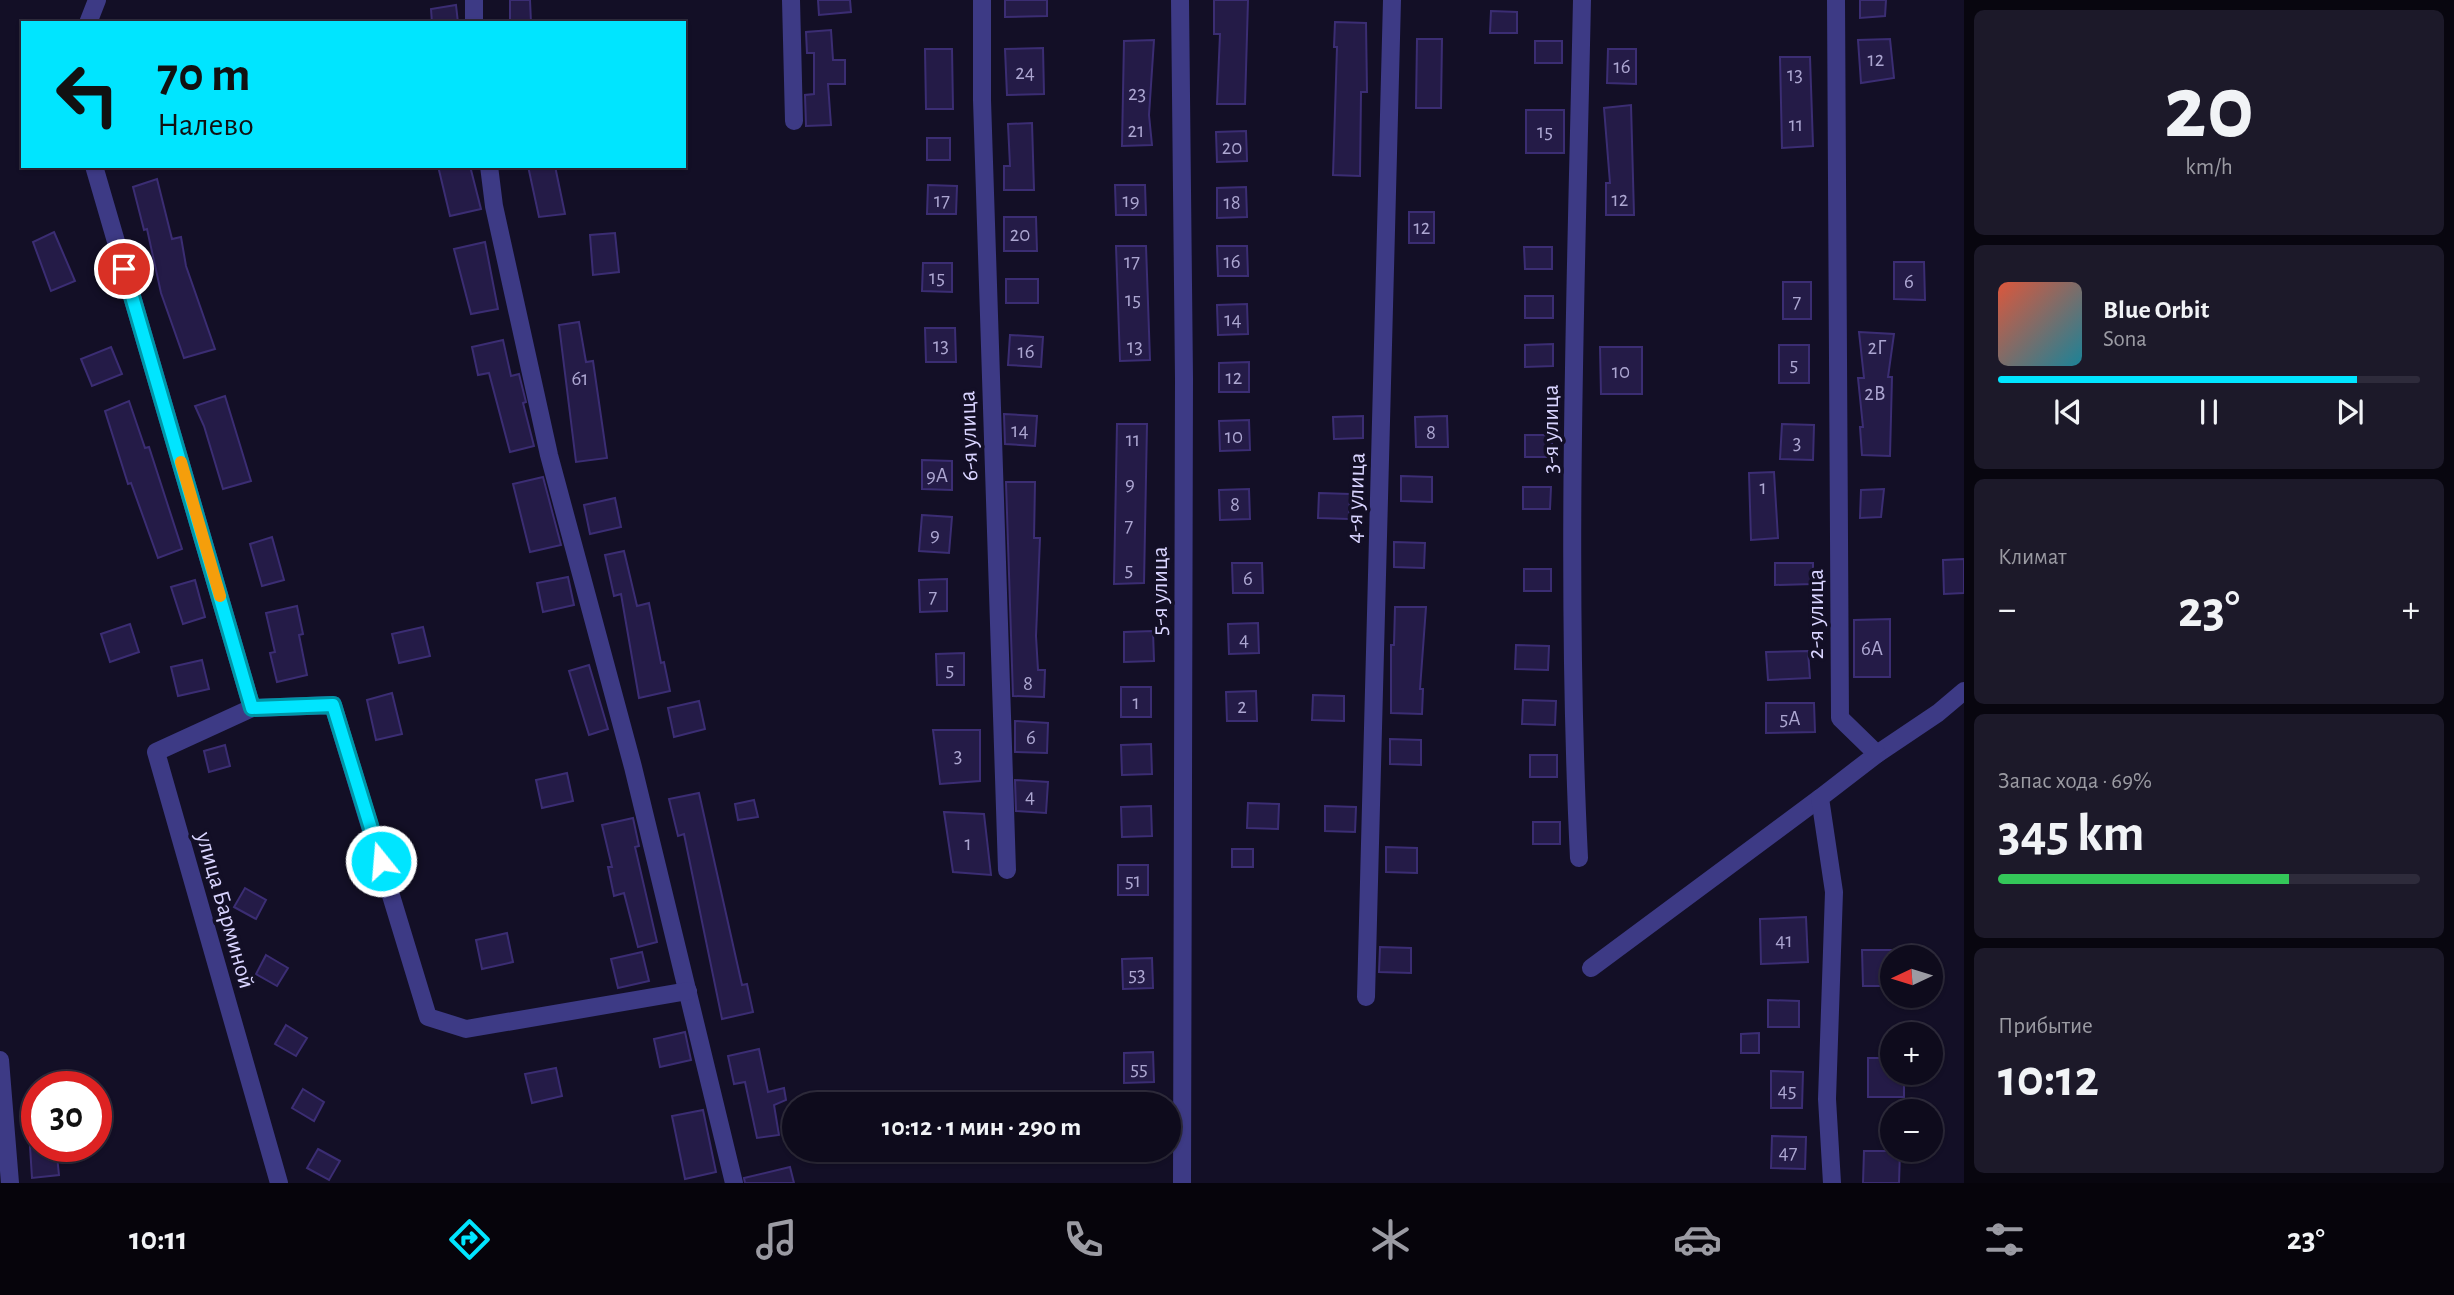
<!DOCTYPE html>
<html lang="ru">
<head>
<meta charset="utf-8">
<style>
  :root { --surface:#0e0b1c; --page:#1c1929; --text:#f1f3f6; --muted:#9b9ba3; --line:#2e2b3b; --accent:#00e5ff }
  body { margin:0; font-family:"Alegreya Sans",sans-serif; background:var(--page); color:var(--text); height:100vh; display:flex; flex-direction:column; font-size:26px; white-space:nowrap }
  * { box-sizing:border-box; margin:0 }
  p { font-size:23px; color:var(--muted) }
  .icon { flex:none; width:38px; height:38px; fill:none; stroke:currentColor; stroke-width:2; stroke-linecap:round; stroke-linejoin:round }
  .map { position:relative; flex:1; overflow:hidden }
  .panel { display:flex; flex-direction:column; gap:10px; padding:10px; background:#08060f; width:490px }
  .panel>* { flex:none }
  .hud { position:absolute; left:21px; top:21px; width:665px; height:147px; border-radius:0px; box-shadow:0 2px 5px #0004,0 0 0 2px var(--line); background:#00e5ff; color:#111; overflow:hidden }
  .needle { width:46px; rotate:266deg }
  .buttons { position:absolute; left:1880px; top:945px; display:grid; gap:14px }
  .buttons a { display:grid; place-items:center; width:63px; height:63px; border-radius:50%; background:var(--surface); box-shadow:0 2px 5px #0004,0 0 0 2px var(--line); font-size:35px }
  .speed { position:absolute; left:21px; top:1071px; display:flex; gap:14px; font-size:35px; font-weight:700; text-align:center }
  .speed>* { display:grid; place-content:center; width:91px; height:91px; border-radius:50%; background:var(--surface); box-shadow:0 2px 5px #0004,0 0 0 2px var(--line); line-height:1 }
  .speed .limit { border:10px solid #d22; background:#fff; color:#111 }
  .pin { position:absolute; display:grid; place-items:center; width:60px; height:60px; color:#fff; margin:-30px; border:4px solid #fff; border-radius:50%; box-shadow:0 2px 7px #0007 }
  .me { position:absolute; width:77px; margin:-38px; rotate:343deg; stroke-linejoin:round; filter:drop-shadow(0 0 5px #0008) }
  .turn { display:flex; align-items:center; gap:24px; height:147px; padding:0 21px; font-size:32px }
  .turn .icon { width:91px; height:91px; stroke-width:2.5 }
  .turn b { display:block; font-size:49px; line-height:60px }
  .big { font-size:52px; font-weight:600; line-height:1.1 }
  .panel .tile { flex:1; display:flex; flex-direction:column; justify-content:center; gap:10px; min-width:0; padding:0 24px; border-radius:10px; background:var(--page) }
  .panel .dial { align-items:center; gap:0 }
  .dial b { font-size:91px; line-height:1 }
  .song { display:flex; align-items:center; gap:21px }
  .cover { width:84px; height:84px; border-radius:10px; background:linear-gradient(135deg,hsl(10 70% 55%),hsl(190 70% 35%)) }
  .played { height:7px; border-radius:4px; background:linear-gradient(90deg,var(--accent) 85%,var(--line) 85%) }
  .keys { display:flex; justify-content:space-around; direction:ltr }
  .heat { display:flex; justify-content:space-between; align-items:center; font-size:38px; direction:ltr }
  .charge { height:10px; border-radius:5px; background:linear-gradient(90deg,#34c759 69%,var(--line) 0) }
  .trip { position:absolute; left:782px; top:1092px; width:399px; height:70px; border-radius:35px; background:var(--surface); box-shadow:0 2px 5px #0004,0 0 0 2px var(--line); font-weight:600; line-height:70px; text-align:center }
  .tab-bar { display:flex; height:112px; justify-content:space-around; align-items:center; background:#06040b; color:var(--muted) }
  .tab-bar .icon { width:49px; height:49px }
  .tab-bar .selected { color:var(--accent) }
  .tab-bar b { font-size:32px; color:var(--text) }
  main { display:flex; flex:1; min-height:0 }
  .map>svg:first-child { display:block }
  .building { fill:#241b47; stroke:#3b2d73; stroke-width:2 }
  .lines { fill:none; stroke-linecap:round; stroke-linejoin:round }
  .minor { stroke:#3d3a85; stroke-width:18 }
  .route-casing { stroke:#0095a6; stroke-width:18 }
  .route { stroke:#00e5ff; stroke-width:12 }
  .slow { stroke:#f59e0b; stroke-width:12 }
  .labels { text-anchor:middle; stroke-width:7; stroke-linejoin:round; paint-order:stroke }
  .number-label { font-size:21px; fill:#aca6d1 }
  .street-label { font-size:24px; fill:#d9d4ff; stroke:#130f26 }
</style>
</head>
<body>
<main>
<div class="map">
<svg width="1964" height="1183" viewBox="0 0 1964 1183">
  <rect width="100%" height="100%" fill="#130f26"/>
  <!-- building -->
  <g class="building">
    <polygon points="510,0 530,0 531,23 510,23"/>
    <polygon points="818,0 850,0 851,12 819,15"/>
    <polygon points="1005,0 1047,0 1047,16 1005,17"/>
    <polygon points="1214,0 1248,0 1245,104 1217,104 1220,34 1214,34"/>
    <polygon points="1860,0 1886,0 1885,16 1860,18"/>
    <polygon points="456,5 458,23 432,23 431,9"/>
    <polygon points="1491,11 1517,12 1517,33 1490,33"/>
    <polygon points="1335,22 1366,23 1367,92 1361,92 1360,176 1333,175 1337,47 1334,47"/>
    <polygon points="831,30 833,60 845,60 845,84 828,84 831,125 806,126 805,95 814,94 814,53 807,53 806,32"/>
    <polygon points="1417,39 1442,39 1441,108 1416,108"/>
    <polygon points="1890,39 1894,78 1861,83 1858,40"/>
    <polygon points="1154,40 1149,115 1152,145 1122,146 1124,41"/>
    <rect x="1535" y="41" width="27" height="22"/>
    <polygon points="1043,48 1044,94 1007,95 1005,49"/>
    <polygon points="925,49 952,49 953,109 926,109"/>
    <polygon points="1608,49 1636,49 1636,84 1607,83"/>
    <polygon points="1780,57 1810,57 1813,146 1782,148"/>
    <polygon points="1631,105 1634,215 1606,215 1606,183 1610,183 1604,108"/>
    <rect x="1526" y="110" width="38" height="43"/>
    <polygon points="1032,123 1034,190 1004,190 1004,166 1010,166 1008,124"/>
    <polygon points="1246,131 1247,161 1217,162 1216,132"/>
    <rect x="927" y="138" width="23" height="22"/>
    <polygon points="438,166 470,166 481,209 450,216"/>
    <polygon points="528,166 555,166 565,214 539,217"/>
    <polygon points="157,179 172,239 181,237 186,266 215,349 184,358 161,293 147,229 144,230 133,187"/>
    <polygon points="928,185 957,186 956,214 927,214"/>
    <polygon points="1115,185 1145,185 1146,215 1116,215"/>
    <polygon points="1246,187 1247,217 1217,218 1217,188"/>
    <rect x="1409" y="212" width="25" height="31"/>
    <polygon points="1004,217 1036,217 1037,251 1004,251"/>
    <polygon points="54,232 75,281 51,291 33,242"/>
    <polygon points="615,233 619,272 593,275 590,235"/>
    <polygon points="485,242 498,309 471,314 454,249"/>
    <polygon points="1116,246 1146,246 1150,360 1120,361"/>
    <polygon points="1217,246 1247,246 1248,276 1218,276"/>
    <polygon points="1524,247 1552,247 1552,269 1525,269"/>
    <polygon points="1894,262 1924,262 1925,300 1894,299"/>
    <polygon points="923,263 952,263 952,292 922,291"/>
    <rect x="1006" y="279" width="32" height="24"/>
    <rect x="1783" y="282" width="28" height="37"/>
    <rect x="1525" y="296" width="28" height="22"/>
    <polygon points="1247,304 1248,334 1218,335 1217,305"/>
    <polygon points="579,322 586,362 593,361 607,458 576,462 559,325"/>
    <polygon points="925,328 955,328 956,362 926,362"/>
    <polygon points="1859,332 1894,334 1888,377 1892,377 1890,456 1862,455 1860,427 1863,427 1858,378 1864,378"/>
    <polygon points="1010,335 1043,337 1041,367 1008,365"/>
    <polygon points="503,340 511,376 519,374 526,402 523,403 534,446 510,452 489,373 478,375 472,347"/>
    <polygon points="1553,344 1553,366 1525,367 1525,345"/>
    <rect x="1779" y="345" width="30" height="38"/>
    <polygon points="111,347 122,374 92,386 81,359"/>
    <polygon points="1600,347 1642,347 1642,394 1601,394"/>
    <polygon points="1249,362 1249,392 1219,392 1219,363"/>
    <polygon points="225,396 251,481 223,489 204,426 195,406"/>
    <polygon points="129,401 145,448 149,447 182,549 158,558 131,483 128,484 105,411"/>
    <polygon points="1004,414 1037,416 1035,446 1005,444"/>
    <polygon points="1363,416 1363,438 1334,439 1333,417"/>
    <polygon points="1447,416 1448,447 1416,447 1415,417"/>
    <polygon points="1249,420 1250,450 1220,451 1219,421"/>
    <polygon points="1117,424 1147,424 1144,583 1114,584"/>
    <polygon points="1782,424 1814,425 1813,460 1780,459"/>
    <rect x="1525" y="435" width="27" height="22"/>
    <polygon points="922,460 952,461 952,490 922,489"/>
    <polygon points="1774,472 1778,538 1751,540 1749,473"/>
    <polygon points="1401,476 1432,477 1432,502 1401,501"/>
    <polygon points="543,477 561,545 530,552 513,484"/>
    <polygon points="1006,482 1035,482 1034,538 1040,538 1036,636 1038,670 1045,670 1044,697 1013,696"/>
    <polygon points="1523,487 1551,487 1550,509 1523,509"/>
    <polygon points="1249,489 1250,519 1220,520 1219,490"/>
    <polygon points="1884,489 1881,517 1860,518 1861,490"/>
    <polygon points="1319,493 1350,494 1349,519 1318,518"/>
    <polygon points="615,498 621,527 590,534 584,505"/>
    <polygon points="922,515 952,517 949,553 919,551"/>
    <polygon points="272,537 284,580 262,586 250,544"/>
    <polygon points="1394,542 1425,543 1424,568 1394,567"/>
    <polygon points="624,551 637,606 649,603 661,663 664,662 670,691 639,698 621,594 614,596 605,555"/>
    <polygon points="1964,559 1964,593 1944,594 1943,560"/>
    <polygon points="1232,563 1262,563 1263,593 1233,593"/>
    <polygon points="1775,563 1813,563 1813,584 1775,585"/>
    <rect x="1524" y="569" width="27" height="22"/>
    <polygon points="568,577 574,605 543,612 537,583"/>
    <polygon points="947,579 947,611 920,612 919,580"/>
    <polygon points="195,580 205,617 183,624 171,587"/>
    <polygon points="297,606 303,634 299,635 307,675 277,682 270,653 275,652 266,613"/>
    <polygon points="1395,607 1426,607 1420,689 1423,689 1422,714 1391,713 1391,645 1394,645"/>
    <polygon points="1890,619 1890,677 1854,677 1854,620"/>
    <polygon points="1258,623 1259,653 1229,654 1228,624"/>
    <polygon points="130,624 139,652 110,662 101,634"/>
    <polygon points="423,627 430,656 399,663 392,634"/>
    <polygon points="1153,631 1154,661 1124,662 1124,632"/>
    <polygon points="1516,645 1549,646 1548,670 1515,669"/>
    <polygon points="1808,651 1810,678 1768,680 1766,652"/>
    <polygon points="964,653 964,685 937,685 936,654"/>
    <polygon points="202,660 209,689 178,696 171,667"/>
    <polygon points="589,665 608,729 589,735 569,671"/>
    <rect x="1121" y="687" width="30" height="30"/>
    <polygon points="1256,691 1257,721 1227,721 1226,692"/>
    <polygon points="392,693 402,734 376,740 367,700"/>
    <polygon points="1313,695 1344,696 1344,721 1312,720"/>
    <polygon points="1523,700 1556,701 1555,725 1522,724"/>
    <polygon points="699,701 705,729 674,737 668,708"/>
    <polygon points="1766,703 1814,703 1815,732 1766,733"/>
    <polygon points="1015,721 1048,723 1047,753 1015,752"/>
    <polygon points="933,730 980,730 980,781 940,784"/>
    <polygon points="1390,739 1421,740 1421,765 1390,764"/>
    <polygon points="1151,744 1152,774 1122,775 1121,745"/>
    <polygon points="225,745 230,766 209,772 204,751"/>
    <rect x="1530" y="755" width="27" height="22"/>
    <polygon points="567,773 573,801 542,808 536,780"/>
    <polygon points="1015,780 1048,782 1046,813 1016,811"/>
    <polygon points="699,793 742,985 747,984 753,1012 722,1019 684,834 678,836 669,799"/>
    <polygon points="754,800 758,817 738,820 735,804"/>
    <polygon points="1248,803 1279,804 1278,829 1247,828"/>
    <polygon points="1151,806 1152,836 1122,837 1121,807"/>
    <polygon points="1325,806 1356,807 1355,832 1325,831"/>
    <polygon points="944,812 984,814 991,875 953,872"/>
    <polygon points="633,818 639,846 635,847 657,942 638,947 624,893 614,896 608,867 612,867 602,825"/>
    <rect x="1533" y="822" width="27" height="22"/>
    <polygon points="1386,847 1417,848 1417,873 1386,872"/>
    <rect x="1232" y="849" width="21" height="18"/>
    <rect x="1118" y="865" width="30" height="30"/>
    <polygon points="245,888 266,900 256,919 234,907"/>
    <polygon points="1806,917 1808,962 1761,964 1760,919"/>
    <polygon points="507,933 513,962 482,969 476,940"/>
    <polygon points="1380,947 1411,948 1411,973 1379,972"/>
    <polygon points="1862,950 1892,950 1892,986 1863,986"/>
    <polygon points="642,952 649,981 618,988 611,959"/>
    <polygon points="266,955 288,968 277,986 256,974"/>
    <polygon points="1152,958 1153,988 1123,989 1122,959"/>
    <polygon points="1768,1000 1799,1001 1799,1027 1768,1027"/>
    <polygon points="286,1025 307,1038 296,1056 275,1044"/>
    <polygon points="685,1032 691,1060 660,1067 654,1039"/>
    <polygon points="1759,1033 1759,1053 1741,1053 1741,1034"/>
    <polygon points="759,1049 768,1092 784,1088 786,1100 774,1105 779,1135 757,1138 745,1082 734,1084 728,1056"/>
    <polygon points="1153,1052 1154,1082 1124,1083 1124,1053"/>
    <polygon points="1868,1058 1892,1058 1892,1073 1904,1073 1904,1097 1868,1097"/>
    <polygon points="556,1068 562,1096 532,1103 525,1074"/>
    <polygon points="1771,1071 1803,1072 1802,1108 1771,1108"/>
    <polygon points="303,1089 324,1102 314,1121 292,1108"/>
    <polygon points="703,1110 716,1172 685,1179 672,1116"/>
    <polygon points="1772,1136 1806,1137 1805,1169 1771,1168"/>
    <polygon points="30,1146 56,1146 59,1175 32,1178"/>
    <polygon points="318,1149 340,1161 329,1180 307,1168"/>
    <polygon points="1864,1151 1900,1151 1899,1183 1863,1183"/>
    <polygon points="790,1167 794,1183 745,1183 744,1178"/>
  </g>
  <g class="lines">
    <!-- minor -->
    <g class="minor">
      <polyline points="474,0 474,23"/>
      <polyline points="791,0 794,121"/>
      <polyline points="982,0 982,100 1007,870"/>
      <polyline points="1180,0 1184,379 1182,1183"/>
      <polyline points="88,23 97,0"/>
      <polyline points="94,166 252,708"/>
      <polyline points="489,166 494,206 549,455 633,767 734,1183"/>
      <polyline points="1877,754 1938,713 1964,691"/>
      <path d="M1579,858c-14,-285 -3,-572 3,-858"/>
      <polyline points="1591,968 1820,798"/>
      <polyline points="1366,997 1392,0"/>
      <polyline points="0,1060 10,1183"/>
      <polyline points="279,1183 156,752 252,708 333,705 428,1017 466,1029 688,991"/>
      <polyline points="1832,1183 1827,1099 1834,892 1820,798 1877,754 1840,718 1836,0"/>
    </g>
  </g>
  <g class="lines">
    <defs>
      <polyline id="route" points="124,269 252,708 333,705 381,861"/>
    </defs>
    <!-- route casing -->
    <use href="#route" class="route-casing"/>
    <!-- route -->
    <use href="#route" class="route"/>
    <!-- slow -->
    <polyline class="slow" points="181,462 220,596"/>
  </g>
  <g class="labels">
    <!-- number labels -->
    <g class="number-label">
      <text x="1876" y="66">12</text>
      <text x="1622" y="73">16</text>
      <text x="1025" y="79">24</text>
      <text x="1795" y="81">13</text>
      <text x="1137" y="100">23</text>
      <text x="1796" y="131">11</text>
      <text x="1136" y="137">21</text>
      <text x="1545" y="138">15</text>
      <text x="1232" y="154">20</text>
      <text x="1620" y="206">12</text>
      <text x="942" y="207">17</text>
      <text x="1131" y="207">19</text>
      <text x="1232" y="209">18</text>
      <text x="1422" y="234">12</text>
      <text x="1020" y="241">20</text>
      <text x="1132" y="268">17</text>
      <text x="1232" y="268">16</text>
      <text x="937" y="284">15</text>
      <text x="1909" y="288">6</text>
      <text x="1133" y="306">15</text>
      <text x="1797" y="308">7</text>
      <text x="1233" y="326">14</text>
      <text x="941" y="352">13</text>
      <text x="1135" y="353">13</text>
      <text x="1877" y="354">2Г</text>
      <text x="1026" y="358">16</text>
      <text x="1794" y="371">5</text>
      <text x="1621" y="378">10</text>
      <text x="1234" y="384">12</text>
      <text x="580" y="385">61</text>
      <text x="1875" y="400">2В</text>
      <text x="1020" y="437">14</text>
      <text x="1431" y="439">8</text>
      <text x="1234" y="443">10</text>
      <text x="1133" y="446">11</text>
      <text x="1797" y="449">3</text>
      <text x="937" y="482">9А</text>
      <text x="1130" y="490">9</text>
      <text x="1763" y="494">1</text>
      <text x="1235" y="511">8</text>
      <text x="1129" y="532">7</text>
      <text x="935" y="541">9</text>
      <text x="1129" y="576">5</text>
      <text x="1248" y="585">6</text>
      <text x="933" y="603">7</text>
      <text x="1244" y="646">4</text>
      <text x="1872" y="655">6А</text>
      <text x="950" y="676">5</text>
      <text x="1028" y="690">8</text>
      <text x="1136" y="709">1</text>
      <text x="1242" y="713">2</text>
      <text x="1790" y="725">5А</text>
      <text x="1031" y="744">6</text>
      <text x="958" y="762">3</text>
      <text x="1030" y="803">4</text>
      <text x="968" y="850">1</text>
      <text x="1133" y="887">51</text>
      <text x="1784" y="947">41</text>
      <text x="1137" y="981">53</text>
      <text x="1139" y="1075">55</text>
      <text x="1787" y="1097">45</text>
      <text x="1788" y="1159">47</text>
    </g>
    <!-- street labels -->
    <g class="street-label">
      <text transform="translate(1550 429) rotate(-90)" y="8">3-я улица</text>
      <text transform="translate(968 436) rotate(-92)" y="8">6-я улица</text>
      <text transform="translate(1355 498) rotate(-88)" y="8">4-я улица</text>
      <text transform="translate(1159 591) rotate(-90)" y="8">5-я улица</text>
      <text transform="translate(1815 614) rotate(-90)" y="8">2-я улица</text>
      <text transform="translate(226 910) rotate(74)" y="8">улица Барминой</text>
    </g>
  </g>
</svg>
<div class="buttons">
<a><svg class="needle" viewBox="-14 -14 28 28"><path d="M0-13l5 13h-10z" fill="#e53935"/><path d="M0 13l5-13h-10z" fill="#9b9ba3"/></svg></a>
<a>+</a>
<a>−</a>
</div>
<div class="speed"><div class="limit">30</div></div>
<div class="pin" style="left:124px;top:269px;background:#d93025"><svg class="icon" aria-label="arrive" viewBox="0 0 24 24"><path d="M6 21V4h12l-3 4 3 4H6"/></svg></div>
<svg class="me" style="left:381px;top:861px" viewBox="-20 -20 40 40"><circle r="17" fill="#00e5ff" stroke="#fff" stroke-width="3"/><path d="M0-11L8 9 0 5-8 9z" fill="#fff"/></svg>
<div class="trip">10:12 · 1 мин · 290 m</div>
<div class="hud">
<div class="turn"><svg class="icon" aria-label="left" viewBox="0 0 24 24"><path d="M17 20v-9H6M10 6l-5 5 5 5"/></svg><div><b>70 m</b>Налево</div></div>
</div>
</div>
<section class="panel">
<div class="tile dial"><b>20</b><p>km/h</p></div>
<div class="tile">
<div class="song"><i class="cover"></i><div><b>Blue Orbit</b><p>Sona</p></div></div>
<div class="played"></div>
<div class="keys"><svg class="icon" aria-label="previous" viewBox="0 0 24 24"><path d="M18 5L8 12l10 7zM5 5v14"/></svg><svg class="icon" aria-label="pause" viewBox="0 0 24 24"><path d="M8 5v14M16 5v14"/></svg><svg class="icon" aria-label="next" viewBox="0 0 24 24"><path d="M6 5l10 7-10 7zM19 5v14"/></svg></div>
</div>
<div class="tile"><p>Климат</p>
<div class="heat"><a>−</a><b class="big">23°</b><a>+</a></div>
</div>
<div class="tile"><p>Запас хода · 69%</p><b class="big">345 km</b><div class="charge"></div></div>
<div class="tile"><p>Прибытие</p><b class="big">10:12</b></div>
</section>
</main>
<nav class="tab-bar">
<b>10:11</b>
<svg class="icon selected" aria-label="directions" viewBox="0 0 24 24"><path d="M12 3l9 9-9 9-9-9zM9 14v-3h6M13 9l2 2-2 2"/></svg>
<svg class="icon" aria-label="music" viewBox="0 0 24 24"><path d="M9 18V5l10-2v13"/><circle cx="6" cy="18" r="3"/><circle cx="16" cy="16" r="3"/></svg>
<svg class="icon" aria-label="phone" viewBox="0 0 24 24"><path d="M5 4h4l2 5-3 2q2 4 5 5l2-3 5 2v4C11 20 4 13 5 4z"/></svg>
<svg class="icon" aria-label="climate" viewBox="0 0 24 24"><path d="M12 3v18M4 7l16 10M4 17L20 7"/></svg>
<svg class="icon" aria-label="car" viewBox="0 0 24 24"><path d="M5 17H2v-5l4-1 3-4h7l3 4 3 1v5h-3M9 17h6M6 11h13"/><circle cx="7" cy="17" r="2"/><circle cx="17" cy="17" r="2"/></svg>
<svg class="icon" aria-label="filters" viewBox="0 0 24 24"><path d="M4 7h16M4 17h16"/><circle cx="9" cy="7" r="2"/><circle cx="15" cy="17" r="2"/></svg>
<b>23°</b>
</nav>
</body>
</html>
